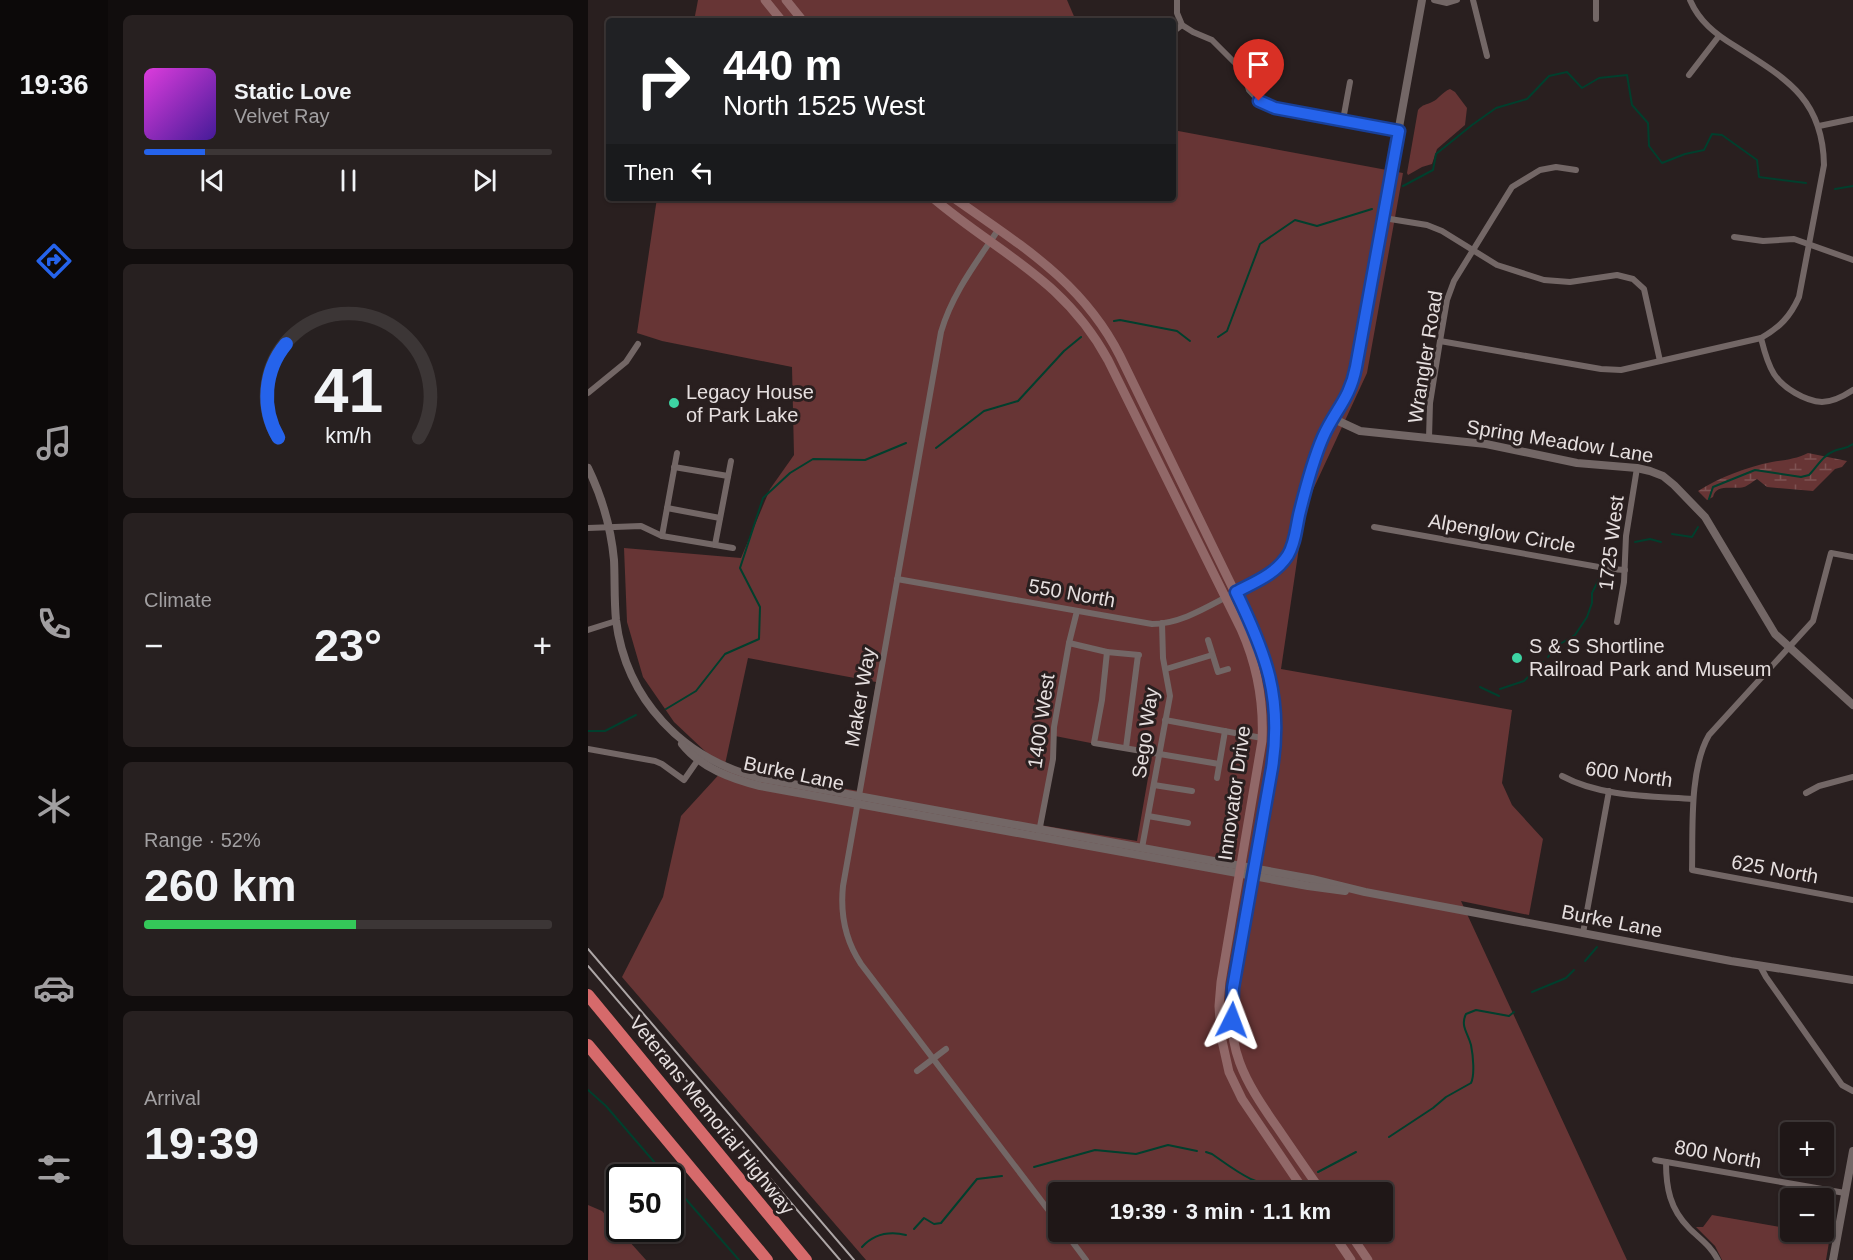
<!DOCTYPE html>
<html lang="en">
<head>
<meta charset="utf-8">
<style>
  :root { --surface:#1f1717; --page:#272020; --text:#f1f3f6; --muted:#a19fa1; --line:#3c3636; --accent:#2563eb }
  body { margin:0; font-family:Arial,sans-serif; background:var(--page); color:var(--text); height:100vh; display:flex; flex-direction:column; font-size:22px; white-space:nowrap }
  * { box-sizing:border-box; margin:0 }
  p { font-size:20px; color:var(--muted) }
  .icon { flex:none; width:33px; height:33px; fill:none; stroke:currentColor; stroke-width:2; stroke-linecap:round; stroke-linejoin:round }
  .map { position:relative; flex:1; overflow:hidden }
  .panel { display:flex; flex-direction:column; gap:15px; padding:15px; background:#110d0d; width:480px }
  .panel>* { flex:none }
  .guide { position:absolute; left:18px; top:18px; width:570px; height:183px; border-radius:6px; box-shadow:0 2px 4px #0004,0 0 0 2px var(--line); background:#202124; color:#fff; overflow:hidden }
  .tools { position:absolute; left:1192px; top:1122px; display:grid; gap:12px }
  .tools a { display:grid; place-items:center; width:54px; height:54px; border-radius:6px; background:var(--surface); box-shadow:0 2px 4px #0004,0 0 0 2px var(--line); font-size:30px }
  .speed { position:absolute; left:18px; top:1164px; display:flex; gap:12px; font-size:30px; font-weight:700; text-align:center }
  .speed>* { display:grid; place-content:center; width:78px; height:78px; border-radius:50%; background:var(--surface); box-shadow:0 2px 4px #0004,0 0 0 2px var(--line); line-height:1 }
  .speed .limit { border:3px solid #111; border-radius:9px; background:#fff; color:#111 }
  .pin { position:absolute; display:grid; place-items:center; width:51px; height:51px; color:#fff; margin:-62px -26px; border-radius:50% 50% 50% 0; rotate:-45deg; box-shadow:0 0 6px #0007 }
  .pin .icon { rotate:45deg }
  .me { position:absolute; width:66px; margin:-33px; rotate:3deg; stroke-linejoin:round; filter:drop-shadow(0 0 4px #0008) }
  .turn { display:flex; align-items:center; gap:21px; height:126px; padding:0 18px; font-size:27px }
  .turn .icon { width:78px; height:78px; stroke-width:2.5 }
  .turn b { display:block; font-size:42px; line-height:51px }
  .then { display:flex; align-items:center; height:57px; padding:0 18px; background:#0003; gap:12px; font-size:22px }
  .big { font-size:45px; font-weight:800; line-height:1.1 }
  .panel .tile { flex:1; display:flex; flex-direction:column; justify-content:center; gap:9px; min-width:0; padding:0 21px; border-radius:9px; background:var(--page) }
  .panel .dial { align-items:center; gap:0 }
  .dial svg { height:156px; overflow:visible; fill:none; stroke:var(--line); stroke-width:7; stroke-linecap:round; text-anchor:middle }
  .dial text { fill:var(--text); stroke:none }
  .song { display:flex; align-items:center; gap:18px }
  .cover { width:72px; height:72px; border-radius:9px; background:linear-gradient(135deg,hsl(300 70% 55%),hsl(260 70% 35%)) }
  .played { height:6px; border-radius:3px; background:linear-gradient(90deg,var(--accent) 15%,var(--line) 15%) }
  .keys { display:flex; justify-content:space-around; direction:ltr }
  .heat { display:flex; justify-content:space-between; align-items:center; font-size:33px; direction:ltr }
  .charge { height:9px; border-radius:4px; background:linear-gradient(90deg,#34c759 52%,var(--line) 0) }
  .trip { position:absolute; left:460px; top:1182px; width:345px; height:60px; border-radius:6px; background:var(--surface); box-shadow:0 2px 4px #0004,0 0 0 2px var(--line); font-weight:800; line-height:60px; text-align:center }
  main { display:flex; flex:1; min-height:0 }
  .menu { display:flex; flex-direction:column; width:108px; justify-content:space-around; align-items:center; background:#0c0909; color:var(--muted) }
  .menu .icon { width:42px; height:42px }
  .menu .on { color:var(--accent) }
  .menu b { font-size:27px; color:var(--text) }
  .map>svg:first-child { display:block }
  .green { fill:#673535; fill-rule:evenodd }
  .wetland { fill:url(#wetland-marsh) }
  .lines { fill:none; stroke-linecap:round; stroke-linejoin:round }
  .stream { stroke:#013f2d; stroke-width:2 }
  .minor { stroke:#736766; stroke-width:6 }
  .tertiary { stroke:#736766; stroke-width:8 }
  .secondary { stroke:#916868; stroke-width:9 }
  .motorway { stroke:#d66a6b; stroke-width:12 }
  .rail { stroke:#ada6a6; stroke-width:2 }
  .route-casing { stroke:#184099; stroke-width:15 }
  .route { stroke:#2563eb; stroke-width:10 }
  .poi-dot { fill:#3dd4a3; stroke:#291f1f; stroke-width:2 }
  .labels { text-anchor:middle; stroke-width:6; stroke-linejoin:round; paint-order:stroke }
  .street-label { font-size:20px; fill:#e6dfdf; stroke:#291f1f }
  .poi-label { font-size:20px; fill:#e6dfdf; stroke:#291f1f; text-anchor:start }
</style>
</head>
<body>
<main>
<nav class="menu">
<b>19:36</b>
<svg class="icon on" aria-label="directions" viewBox="0 0 24 24"><path d="M12 3l9 9-9 9-9-9zM9 14v-3h6M13 9l2 2-2 2"/></svg>
<svg class="icon" aria-label="music" viewBox="0 0 24 24"><path d="M9 18V5l10-2v13"/><circle cx="6" cy="18" r="3"/><circle cx="16" cy="16" r="3"/></svg>
<svg class="icon" aria-label="phone" viewBox="0 0 24 24"><path d="M5 4h4l2 5-3 2q2 4 5 5l2-3 5 2v4C11 20 4 13 5 4z"/></svg>
<svg class="icon" aria-label="climate" viewBox="0 0 24 24"><path d="M12 3v18M4 7l16 10M4 17L20 7"/></svg>
<svg class="icon" aria-label="car" viewBox="0 0 24 24"><path d="M5 17H2v-5l4-1 3-4h7l3 4 3 1v5h-3M9 17h6M6 11h13"/><circle cx="7" cy="17" r="2"/><circle cx="17" cy="17" r="2"/></svg>
<svg class="icon" aria-label="filters" viewBox="0 0 24 24"><path d="M4 7h16M4 17h16"/><circle cx="9" cy="7" r="2"/><circle cx="15" cy="17" r="2"/></svg>
</nav>
<section class="panel">
<div class="tile">
<div class="song"><i class="cover"></i><div><b>Static Love</b><p>Velvet Ray</p></div></div>
<div class="played"></div>
<div class="keys"><svg class="icon" aria-label="previous" viewBox="0 0 24 24"><path d="M18 5L8 12l10 7zM5 5v14"/></svg><svg class="icon" aria-label="pause" viewBox="0 0 24 24"><path d="M8 5v14M16 5v14"/></svg><svg class="icon" aria-label="next" viewBox="0 0 24 24"><path d="M6 5l10 7-10 7zM19 5v14"/></svg></div>
</div>
<div class="tile dial"><svg viewBox="0 0 100 80">
<path d="M14 69A42 42 0 1 1 86 69"/>
<path d="M14 69A42 42 0 0 1 18 21" stroke="#2563eb"/>
<text x="50" y="56" font-size="32" font-weight="700">41</text>
<text x="50" y="72" font-size="11">km/h</text>
</svg></div>
<div class="tile"><p>Climate</p>
<div class="heat"><a>−</a><b class="big">23°</b><a>+</a></div>
</div>
<div class="tile"><p>Range · 52%</p><b class="big">260 km</b><div class="charge"></div></div>
<div class="tile"><p>Arrival</p><b class="big">19:39</b></div>
</section>
<div class="map">
<svg width="1265" height="1260" viewBox="0 0 1265 1260">
  <defs>
    <pattern id="wetland-marsh" width="20" height="14" patternUnits="userSpaceOnUse" patternTransform="scale(1.5)"><rect width="20" height="14" fill="#673535"/><path d="M1 5h8M5 5V1M11 12h8M15 12V8" fill="none" stroke="#7d5252"/></pattern>
  </defs>
  <rect width="100%" height="100%" fill="#291f1f"/>
  <!-- green -->
  <g class="green">
    <polygon points="110,0 479,0 488,21 106,21"/>
    <path d="M862,89l5,3 12,16 -2,17 -28,24 -5,15 -10,3 -14,8 -1,-2 11,-63c5,-6 8,-5 14,-8 7,-3 10,-10 18,-13z"/>
    <path d="M585,130l230,43 -36,200 -62,134 -24,162 231,41 -10,73 10,22 31,34 -14,76 -68,-14 166,359h-761l-244,-283 41,-80 18,-81 43,-47 -50,-47 -31,-45 -16,-55 -3,-74 117,10 29,-69 24,-34 -2,-88 -130,-26 -25,-8 20,-135h516zM160,658l128,24 -17,109 -135,-22zM467,736l97,19 -15,86 -97,-16zM471,1192h324v40h-324z"/>
    <polygon points="0,1205 14,1211 58,1260 0,1260"/>
    <polygon points="1124,1215 1203,1229 1203,1232 1218,1232 1242,1236 1238,1260 1134,1260 1127,1246 1108,1227 1115,1227"/>
  </g>
  <!-- wetland -->
  <path class="wetland" d="M1220,453l39,8 -5,6 -7,2 -22,22 -46,-4 -10,-8c-4,2 -9,7 -13,8 -11,3 -28,-4 -31,10l-6,3 -9,-9c22,-14 49,-24 74,-29 13,-2 24,-3 36,-9z"/>
  <g class="lines">
    <!-- stream -->
    <g class="stream">
      <polyline points="815,186 845,170 848,154 884,125 908,108 939,99 961,76 979,72 994,88 1011,78 1039,75 1044,105 1060,123 1061,146 1074,163 1097,154 1116,150 1124,134 1134,135 1169,160 1171,177 1218,183"/>
      <polyline points="1247,189 1265,186"/>
      <polyline points="526,321 532,320 589,331 602,341"/>
      <polyline points="630,337 639,331 672,244 707,220 729,226 784,209"/>
      <polyline points="348,448 396,411 430,401 476,351 493,337"/>
      <path d="M1121,499l4,-12 42,-17 46,7 8,-2c8,-8 14,-20 25,-24 8,-3 12,-2 19,-7"/>
      <polyline points="1084,534 1104,537 1110,527"/>
      <polyline points="1047,542 1062,539 1073,542"/>
      <polyline points="960,657 967,647 987,635 999,617 1004,603 1004,593 1011,579 1011,570 1021,552"/>
      <polyline points="892,687 911,696"/>
      <polyline points="912,689 936,681 955,662"/>
      <polyline points="78,709 108,691 137,654 171,639 172,607 152,568 175,498 202,473 225,459 277,460 318,443"/>
      <polyline points="0,731 17,731 48,715"/>
      <polyline points="997,961 1009,947"/>
      <polyline points="944,992 978,978 986,970"/>
      <polyline points="0,1090 18,1106 80,1178"/>
      <path d="M801,1137l44,-29 13,-11 25,-14c4,-8 2,-28 0,-38 -3,-12 -11,-19 -5,-31l10,-4 33,6 5,-4"/>
      <path d="M618,1152l6,2c23,16 44,34 74,32"/>
      <polyline points="446,1167 507,1150 548,1154 580,1145 609,1151"/>
      <polyline points="730,1172 768,1152"/>
      <polyline points="82,1181 151,1260"/>
      <polyline points="326,1229 336,1218 346,1224 353,1223 389,1179 414,1176"/>
      <path d="M274,1247c12,-13 27,-16 44,-12"/>
    </g>
    <!-- minor -->
    <g class="minor">
      <polyline points="589,0 589,13 594,25 605,32 624,40 655,71 661,90 671,101 687,108 811,131"/>
      <polyline points="846,0 859,3 869,0"/>
      <polyline points="885,0 899,56"/>
      <polyline points="1008,0 1008,19"/>
      <polyline points="585,32 594,25"/>
      <polyline points="1101,75 1131,36"/>
      <polyline points="755,120 762,82"/>
      <polyline points="1231,126 1265,119"/>
      <polyline points="796,218 839,225 854,231 909,265 956,280 982,282 1029,275 1045,279 1056,289 1072,361"/>
      <path d="M410,230c-22,33 -46,64 -57,102l-98,554c-3,29 2,54 18,78l198,260"/>
      <polyline points="1146,237 1175,241 1206,239 1265,260"/>
      <path d="M1173,338c3,12 6,25 13,36 9,14 31,27 48,28 11,0 22,-6 31,-12"/>
      <path d="M852,341l161,28 20,1 140,-32c19,-11 29,-21 38,-41l25,-132c-1,-67 -39,-87 -89,-119 -20,-12 -36,-25 -45,-46"/>
      <polyline points="0,393 38,362 50,344"/>
      <polyline points="841,438 842,403 852,341 859,300 866,281 924,187 952,170 968,167 988,170"/>
      <polyline points="86,467 140,476"/>
      <polyline points="79,508 132,518"/>
      <polyline points="786,527 1022,569 1037,570"/>
      <polyline points="0,528 53,526 74,536 145,548"/>
      <polyline points="74,536 89,453"/>
      <polyline points="127,545 143,461"/>
      <path d="M1265,557l-22,-4 -18,68 -104,114c-20,34 -16,96 -17,135l161,30"/>
      <path d="M309,579l255,45c30,0 58,-19 84,-32"/>
      <polyline points="1029,622 1036,582 1038,536 1049,468"/>
      <polyline points="0,630 28,621"/>
      <polyline points="620,640 630,672 640,669"/>
      <polyline points="481,643 519,652 551,655"/>
      <polyline points="519,652 514,700 506,743 631,764"/>
      <polyline points="578,669 624,655"/>
      <polyline points="577,720 674,738"/>
      <polyline points="538,748 550,655"/>
      <polyline points="0,749 67,761 74,764 96,780 112,757"/>
      <path d="M974,776c39,21 89,20 131,23"/>
      <polyline points="629,778 637,731"/>
      <polyline points="566,785 604,791"/>
      <polyline points="1218,793 1231,786 1265,777"/>
      <polyline points="560,816 600,823"/>
      <polyline points="451,832 465,759 466,727 481,643 489,611"/>
      <polyline points="554,848 582,696 575,658 574,623"/>
      <polyline points="995,933 1021,791"/>
      <polyline points="1172,966 1178,977 1254,1085 1265,1091"/>
      <polyline points="329,1071 358,1049"/>
      <polyline points="1067,1160 1257,1193"/>
      <path d="M1078,1162c0,26 4,47 23,66 11,11 22,18 29,32"/>
      <polyline points="477,1232 498,1260"/>
    </g>
    <!-- tertiary -->
    <g class="tertiary">
      <polyline points="746,419 772,431 898,444 989,463 1049,468 1062,471 1075,476 1086,485 1117,517 1187,634 1265,705"/>
      <path d="M0,468c14,29 23,60 26,92 1,20 0,40 2,60 10,80 67,139 144,158l552,101 53,13 366,69 122,19"/>
      <path d="M648,592c15,-8 31,-14 44,-26 15,-16 15,-36 20,-56 6,-22 12,-45 20,-67 8,-22 25,-39 33,-61l69,-382"/>
      <path d="M94,744c19,24 50,35 78,42l548,100 37,5"/>
      <polyline points="1245,1260 1265,1151"/>
    </g>
    <!-- secondary -->
    <g class="secondary">
      <polyline points="177,0 194,21"/>
      <polyline points="198,0 215,21"/>
      <path d="M345,198c66,56 131,81 175,162l133,269c16,36 23,73 21,112l-41,241 -2,24 2,30 8,36 13,27 63,93"/>
      <path d="M366,198c66,47 128,83 166,158l140,288c12,33 17,66 15,101l-42,243c-8,60 11,92 44,139 15,22 30,44 45,65"/>
      <polyline points="744,1232 763,1260"/>
      <polyline points="761,1232 780,1260"/>
    </g>
    <!-- motorway -->
    <g class="motorway">
      <polyline points="0,995 218,1260"/>
      <polyline points="0,1045 179,1260"/>
    </g>
    <!-- rail -->
    <g class="rail">
      <polyline points="0,949 266,1260"/>
      <polyline points="0,966 252,1260"/>
    </g>
  </g>
  <g class="lines">
    <defs>
      <path id="route" d="M644,1020l1,-32 39,-220c11,-70 -6,-114 -36,-176 19,-10 40,-18 52,-37 8,-13 8,-29 12,-44 6,-24 13,-51 23,-74 12,-27 27,-38 33,-70l43,-236 -124,-23 -16,-7"/>
    </defs>
    <!-- route casing -->
    <use href="#route" class="route-casing"/>
    <!-- route -->
    <use href="#route" class="route"/>
  </g>
  <!-- markers -->
  <g class="poi-dot">
    <circle cx="86" cy="403" r="6"/>
    <circle cx="929" cy="658" r="6"/>
  </g>
  <g class="labels">
    <!-- street labels -->
    <g class="street-label">
      <text transform="translate(837 357) rotate(-81)" y="7">Wrangler Road</text>
      <text transform="translate(972 441) rotate(9)" y="7">Spring Meadow Lane</text>
      <text transform="translate(914 533) rotate(10)" y="7">Alpenglow Circle</text>
      <text transform="translate(1023 543) rotate(-83)" y="7">1725 West</text>
      <text transform="translate(484 593) rotate(10)" y="7">550 North</text>
      <text transform="translate(272 697) rotate(-80)" y="7">Maker Way</text>
      <text transform="translate(453 721) rotate(-82)" y="7">1400 West</text>
      <text transform="translate(557 733) rotate(-82)" y="7">Sego Way</text>
      <text transform="translate(206 773) rotate(12)" y="7">Burke Lane</text>
      <text transform="translate(1041 774) rotate(8)" y="7">600 North</text>
      <text transform="translate(646 793) rotate(-82)" y="7">Innovator Drive</text>
      <text transform="translate(1187 869) rotate(10)" y="7">625 North</text>
      <text transform="translate(1024 921) rotate(11)" y="7">Burke Lane</text>
      <text transform="translate(124 1115) rotate(51)" y="7">Veterans Memorial Highway</text>
      <text transform="translate(1130 1154) rotate(10)" y="7">800 North</text>
    </g>
    <!-- poi labels -->
    <g class="poi-label">
      <text x="98" y="399">Legacy House<tspan x="98" dy="23">of Park Lake</tspan></text>
      <text x="941" y="653">S &amp; S Shortline<tspan x="941" dy="23">Railroad Park and Museum</tspan></text>
    </g>
  </g>
</svg>
<div class="tools">
<a>+</a>
<a>−</a>
</div>
<div class="speed"><div class="limit">50</div></div>
<div class="pin" style="left:671px;top:101px;background:#d93025"><svg class="icon" aria-label="arrive" viewBox="0 0 24 24"><path d="M6 21V4h12l-3 4 3 4H6"/></svg></div>
<svg class="me" style="left:644px;top:1020px" viewBox="-20 -20 40 40"><path d="M0-17L14 15 0 8-14 15z" fill="#2563eb" stroke="#fff" stroke-width="4"/></svg>
<div class="trip">19:39 · 3 min · 1.1 km</div>
<div class="guide">
<div class="turn"><svg class="icon" aria-label="right" viewBox="0 0 24 24"><path d="M7 20v-9h11M14 6l5 5-5 5"/></svg><div><b>440 m</b>North 1525 West</div></div>
<div class="then">Then<svg class="icon" aria-label="left" viewBox="0 0 24 24"><path d="M17 20v-9H6M10 6l-5 5 5 5"/></svg></div>
</div>
</div>
</main>
</body>
</html>
